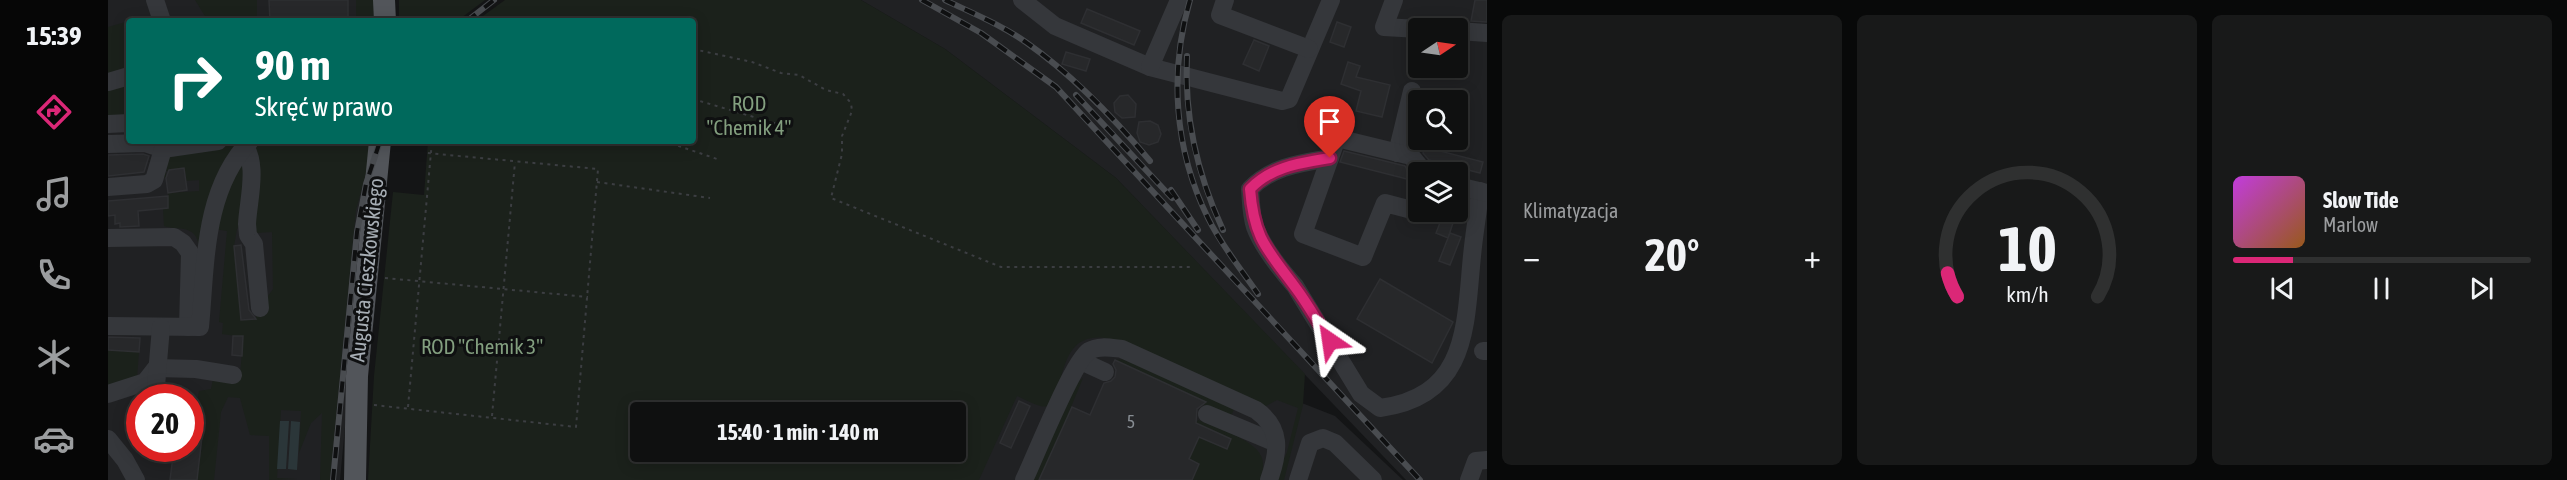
<!DOCTYPE html>
<html lang="pl">
<head>
<meta charset="utf-8">
<style>
  :root { --surface:#0f1010; --page:#181919; --text:#f1f3f6; --muted:#9b9d9f; --line:#2f3030; --accent:#db2777 }
  body { margin:0; font-family:"Asap Condensed",sans-serif; background:var(--page); color:var(--text); height:100vh; display:flex; flex-direction:column; font-size:22px; white-space:nowrap }
  * { box-sizing:border-box; margin:0 }
  p { font-size:20px; color:var(--muted) }
  .icon { flex:none; width:33px; height:33px; fill:none; stroke:currentColor; stroke-width:2; stroke-linecap:round; stroke-linejoin:round }
  .map { position:relative; flex:1; overflow:hidden }
  .sheet { display:flex; flex-direction:column; gap:15px; padding:15px; background:#080909; width:1080px }
  .sheet>* { flex:none }
  .top-card { position:absolute; left:18px; top:18px; width:570px; height:126px; border-radius:6px; box-shadow:0 3px 15px #0003,0 0 0 2px var(--line); background:#00695c; color:#fff; overflow:hidden }
  .needle { width:39px; rotate:77deg }
  .buttons { position:absolute; left:1300px; top:18px; display:grid; gap:12px }
  .buttons a { display:grid; place-items:center; width:60px; height:60px; border-radius:6px; background:var(--surface); box-shadow:0 3px 15px #0003,0 0 0 2px var(--line); font-size:30px }
  .speed { position:absolute; left:18px; top:384px; display:flex; gap:12px; font-size:30px; font-weight:700; text-align:center }
  .speed>* { display:grid; place-content:center; width:78px; height:78px; border-radius:50%; background:var(--surface); box-shadow:0 3px 15px #0003,0 0 0 2px var(--line); line-height:1 }
  .speed .limit { border:9px solid #d22; background:#fff; color:#111 }
  .pin { position:absolute; display:grid; place-items:center; width:51px; height:51px; color:#fff; margin:-62px -26px; border-radius:50% 50% 50% 0; rotate:-45deg; box-shadow:0 0 6px #0007 }
  .pin .icon { rotate:45deg }
  .me { position:absolute; width:66px; margin:-33px; rotate:328deg; stroke-linejoin:round; filter:drop-shadow(0 0 4px #0008) }
  .turn { display:flex; align-items:center; gap:21px; height:126px; padding:0 30px; font-size:27px }
  .turn .icon { width:78px; height:78px; stroke-width:2.5 }
  .turn b { display:block; font-size:42px; line-height:51px }
  .big { font-size:45px; font-weight:700; line-height:1.1 }
  .sheet .tile { flex:1; display:flex; flex-direction:column; justify-content:center; gap:9px; min-width:0; padding:0 21px; border-radius:9px; background:var(--page) }
  .sheet .dial { align-items:center; gap:0 }
  .dial svg { height:156px; overflow:visible; fill:none; stroke:var(--line); stroke-width:7; stroke-linecap:round; text-anchor:middle }
  .dial text { fill:var(--text); stroke:none }
  .song { display:flex; align-items:center; gap:18px }
  .cover { width:72px; height:72px; border-radius:9px; background:linear-gradient(135deg,hsl(290 70% 55%),hsl(30 70% 35%)) }
  .played { height:6px; border-radius:3px; background:linear-gradient(90deg,var(--accent) 20%,var(--line) 20%) }
  .keys { display:flex; justify-content:space-around; direction:ltr }
  .heat { display:flex; justify-content:space-between; align-items:center; font-size:33px; direction:ltr }
  .sheet .tiles { flex:1; display:grid; gap:15px; grid-template-columns:repeat(3,1fr) }
  .trip { position:absolute; left:522px; top:402px; width:336px; height:60px; border-radius:6px; background:var(--surface); box-shadow:0 3px 15px #0003,0 0 0 2px var(--line); font-weight:700; line-height:60px; text-align:center }
  main { display:flex; flex:1; min-height:0 }
  .dock { display:flex; flex-direction:column; width:108px; justify-content:space-around; align-items:center; background:#060606; color:var(--muted) }
  .dock .icon { width:42px; height:42px }
  .dock .on { color:var(--accent) }
  .dock b { font-size:27px; color:var(--text) }
  .map>svg:first-child { display:block }
  .built { fill:#202123; fill-rule:evenodd }
  .green { fill:#1b211b; fill-rule:evenodd }
  .water { fill:#2b3639 }
  .building { fill:#27282a; stroke:#2e2f32; stroke-width:1.5 }
  .lines { fill:none; stroke-linecap:round; stroke-linejoin:round }
  .path { stroke:#3c3e42; stroke-width:2; stroke-dasharray:3 4.5; stroke-linecap:butt }
  .minor { stroke:#35373b; stroke-width:18 }
  .major { stroke:#52555a; stroke-width:22 }
  .rail-casing { stroke:#494c50; stroke-width:6 }
  .rail { stroke:#0f1011; stroke-width:4; stroke-dasharray:11; stroke-linecap:butt }
  .route-casing { stroke:#8e194d; stroke-width:15 }
  .route { stroke:#db2777; stroke-width:10 }
  .labels { text-anchor:middle; stroke-width:6; stroke-linejoin:round; paint-order:stroke }
  .number-label { font-size:18px; fill:#868c92 }
  .park-label { font-size:21px; fill:#839f7f; stroke:#0f1011 }
  .street-label { font-size:21px; fill:#a7aeb5; stroke:#0f1011 }
</style>
</head>
<body>
<main>
<nav class="dock">
<b>15:39</b>
<svg class="icon on" aria-label="directions" viewBox="0 0 24 24"><path d="M12 3l9 9-9 9-9-9zM9 14v-3h6M13 9l2 2-2 2"/></svg>
<svg class="icon" aria-label="music" viewBox="0 0 24 24"><path d="M9 18V5l10-2v13"/><circle cx="6" cy="18" r="3"/><circle cx="16" cy="16" r="3"/></svg>
<svg class="icon" aria-label="phone" viewBox="0 0 24 24"><path d="M5 4h4l2 5-3 2q2 4 5 5l2-3 5 2v4C11 20 4 13 5 4z"/></svg>
<svg class="icon" aria-label="climate" viewBox="0 0 24 24"><path d="M12 3v18M4 7l16 10M4 17L20 7"/></svg>
<svg class="icon" aria-label="car" viewBox="0 0 24 24"><path d="M5 17H2v-5l4-1 3-4h7l3 4 3 1v5h-3M9 17h6M6 11h13"/><circle cx="7" cy="17" r="2"/><circle cx="17" cy="17" r="2"/></svg>
</nav>
<div class="map">
<svg width="1379" height="480" viewBox="0 0 1379 480">
  <rect width="100%" height="100%" fill="#141516"/>
  <!-- built -->
  <g class="built">
    <path d="M0,0h268v21h-247v120h243l-32,339h-232zM32,398h50v50h-50z"/>
    <path d="M753,0h626v480h-81l-290,-302 -171,-129zM1311,28h39v40h-39zM1311,100h39v40h-39zM1311,172h39v40h-39z"/>
    <polygon points="953,292 1128,377 1227,416 1295,480 868,480"/>
  </g>
  <!-- green -->
  <g class="green">
    <polygon points="87,0 149,0 149,21 100,21"/>
    <rect x="248" y="0" width="19" height="21"/>
    <polygon points="291,0 377,0 349,21 291,21"/>
    <path d="M397,0h356l84,49 171,129 189,196 -2,31 -19,75h-9l12,-28 11,-44 -21,-8 -15,8 -150,-69c-47,-10 -47,29 -58,64 -11,9 -24,-2 -37,-7l-38,84h-611l6,-104 19,-184 31,3 4,-54h265v-120h-217zM532,412h316v40h-316z"/>
    <polygon points="21,21 21,73 0,78 0,27"/>
    <polygon points="21,79 21,119 0,120 0,84"/>
    <path d="M126,141v5l-35,100c-4,-23 -21,-15 -35,-20l-1,-17 5,-1v-15l31,-2v-11l-14,1 -2,-13 -17,3v6l-6,2 11,-25z"/>
    <polygon points="150,141 264,141 262,159 248,210 222,480 212,480 214,413 203,423 191,453 193,411 173,410 169,478 189,479 161,480 161,436 142,435 132,398 120,397 113,412 106,480 89,480 98,416 89,403 91,391 103,389 106,374 132,377 135,337 114,334 115,323 111,322 119,231 106,229 106,213 136,155 137,221 129,229 126,246 133,320 148,319 148,313 165,289 164,232 148,233 147,144"/>
    <polygon points="0,350 31,352 29,378 0,387"/>
    <polygon points="1021,359 1126,409 1124,414 1119,415 1096,405 1098,402 1007,360"/>
    <polygon points="975,378 933,480 923,480 967,385"/>
    <path d="M1090,420c16,7 56,19 63,36 4,7 1,17 0,24h-69l-10,-24 5,-12 8,3 4,-10 27,12 5,-10 -35,-16z"/>
  </g>
  <!-- water -->
  <g class="water">
    <polygon points="172,421 181,421 178,469 169,469"/>
    <polygon points="183,421 192,422 189,470 180,469"/>
  </g>
  <!-- building -->
  <g class="building">
    <polygon points="161,0 240,0 240,21 162,21"/>
    <polygon points="1367,0 1379,0 1379,22 1363,21"/>
    <polygon points="979,9 1032,31 1026,45 973,23"/>
    <polygon points="1229,22 1243,27 1236,47 1222,42"/>
    <polygon points="1146,40 1161,46 1151,71 1135,64"/>
    <polygon points="958,52 982,59 978,71 954,64"/>
    <polygon points="1240,62 1252,66 1248,77 1282,85 1274,117 1248,111 1253,91 1233,84"/>
    <polygon points="1020,95 1028,104 1027,117 1014,118 1007,112 1006,103 1012,96"/>
    <polygon points="1042,121 1050,125 1053,134 1050,142 1041,145 1032,142 1029,133 1031,122"/>
    <polygon points="1318,140 1331,140 1328,150 1375,162 1372,173 1321,160 1315,153"/>
    <polygon points="1236,151 1297,166 1300,171 1299,179 1232,162"/>
    <polygon points="35,154 41,156 36,172 0,176 0,155"/>
    <polygon points="76,168 79,190 60,193 58,178 61,170"/>
    <polygon points="60,196 60,208 30,211 31,226 12,227 12,223 7,224 7,215 0,216 0,201"/>
    <polygon points="1335,215 1346,220 1340,238 1328,233"/>
    <polygon points="1342,233 1353,237 1342,265 1331,261"/>
    <polygon points="133,245 141,310 148,319 133,320 126,246"/>
    <polygon points="1272,279 1345,322 1324,363 1249,319"/>
    <polygon points="125,336 135,336 134,356 124,355"/>
    <polygon points="0,337 32,338 31,352 0,350"/>
    <polygon points="1007,360 1098,402 1089,409 1088,423 1123,439 1119,449 1091,437 1081,459 1091,464 1084,480 931,480 964,407 982,415 996,383 1003,381 1007,377 1008,370 1005,364"/>
    <polygon points="911,401 922,406 903,448 892,443"/>
    <polygon points="82,435 94,436 89,480 62,480 66,448 82,448"/>
  </g>
  <g class="lines">
    <!-- path -->
    <g class="path">
      <polyline points="585,49 644,62 673,73 691,75 718,90 735,94 743,103 744,111 734,136 734,154 723,198 893,267 1086,267"/>
      <polyline points="585,99 673,125"/>
      <polyline points="556,141 612,160"/>
      <polyline points="489,182 602,198"/>
      <polyline points="277,278 480,297"/>
      <polyline points="266,405 468,427 490,169 319,153"/>
      <polyline points="300,407 324,141"/>
      <polyline points="384,416 407,162"/>
    </g>
    <!-- minor -->
    <g class="minor">
      <polyline points="47,0 54,21"/>
      <polyline points="914,0 947,26 1042,67 1174,101 1181,99 1223,0"/>
      <polyline points="1117,0 1112,15 1201,49"/>
      <polyline points="1286,0 1276,27 1311,29"/>
      <polyline points="1350,31 1379,33"/>
      <polyline points="1042,67 1071,0"/>
      <polyline points="0,82 21,76"/>
      <polyline points="0,124 21,123"/>
      <path d="M133,141c19,20 7,59 6,83l1,11 6,9 6,64"/>
      <polyline points="0,144 37,143 55,149"/>
      <polyline points="1289,153 1304,91"/>
      <path d="M1222,158c-29,5 -58,8 -80,31 1,12 1,26 5,38 8,21 25,42 40,59l66,108 19,14c89,-12 85,-83 92,-152 2,-22 6,-43 8,-65"/>
      <polyline points="1316,172 1303,156 1229,138 1195,234 1255,257 1277,203 1319,214 1321,212"/>
      <polyline points="1350,186 1379,193"/>
      <polyline points="0,187 39,184 46,180 55,149 110,141"/>
      <polyline points="0,238 66,237 75,243 82,253 80,327"/>
      <path d="M0,326l92,1c6,-63 3,-137 50,-186"/>
      <polyline points="1375,351 1379,351"/>
      <polyline points="973,361 997,372"/>
      <polyline points="0,394 37,382 48,368 88,369 125,375"/>
      <polyline points="47,398 53,327"/>
      <polyline points="1099,414 1168,443"/>
      <polyline points="0,439 17,460 28,480"/>
      <path d="M916,480c11,-23 49,-119 65,-129 10,-6 23,-3 33,-2l134,61c26,18 23,42 13,70"/>
      <polyline points="1190,480 1202,443 1215,438 1227,443 1265,480"/>
      <polyline points="1361,480 1368,461 1379,460"/>
    </g>
    <!-- major -->
    <g class="major">
      <polyline points="276,0 277,21"/>
      <polyline points="247,480 249,376 272,141"/>
    </g>
    <defs>
      <g id="rail">
        <polyline points="814,0 873,33 948,87 1312,480"/>
        <path d="M837,0c27,13 57,25 82,43 47,33 86,74 123,118"/>
        <path d="M1082,0c-21,72 -16,149 18,218 13,27 33,51 50,76"/>
        <polyline points="359,21 386,0"/>
        <path d="M1079,56c-3,62 10,118 36,174"/>
        <polyline points="968,95 1064,198"/>
        <polyline points="1063,190 1090,230"/>
        <polyline points="225,480 249,232 258,184 272,141"/>
      </g>
    </defs>
    <!-- rail casing -->
    <use href="#rail" class="rail-casing"/>
    <!-- rail -->
    <use href="#rail" class="rail"/>
  </g>
  <g class="lines">
    <defs>
      <path id="route" d="M1222,341c-12,-18 -22,-37 -35,-54 -28,-38 -41,-48 -45,-98 22,-23 51,-26 80,-31"/>
    </defs>
    <!-- route casing -->
    <use href="#route" class="route-casing"/>
    <!-- route -->
    <use href="#route" class="route"/>
  </g>
  <g class="labels">
    <!-- number labels -->
    <g class="number-label">
      <text x="1023" y="428">5</text>
    </g>
    <!-- park labels -->
    <g class="park-label">
      <text x="641" y="111">ROD<tspan x="641" dy="24">"Chemik 4"</tspan></text>
      <text x="374" y="354">ROD "Chemik 3"</text>
    </g>
    <!-- street labels -->
    <g class="street-label">
      <text transform="translate(259 270) rotate(-84)" y="7">Augusta Cieszkowskiego</text>
    </g>
  </g>
</svg>
<div class="buttons">
<a><svg class="needle" viewBox="-14 -14 28 28"><path d="M0-13l5 13h-10z" fill="#e53935"/><path d="M0 13l5-13h-10z" fill="#9b9d9f"/></svg></a>
<a><svg class="icon" aria-label="search" viewBox="0 0 24 24"><circle cx="10" cy="10" r="6"/><path d="M15 15l6 6"/></svg></a>
<a><svg class="icon" aria-label="layers" viewBox="0 0 24 24"><path d="M12 4l9 5-9 5-9-5zM3 14l9 5 9-5"/></svg></a>
</div>
<div class="speed"><div class="limit">20</div></div>
<div class="pin" style="left:1222px;top:158px;background:#d93025"><svg class="icon" aria-label="arrive" viewBox="0 0 24 24"><path d="M6 21V4h12l-3 4 3 4H6"/></svg></div>
<svg class="me" style="left:1222px;top:341px" viewBox="-20 -20 40 40"><path d="M0-17L14 15 0 8-14 15z" fill="#db2777" stroke="#fff" stroke-width="4"/></svg>
<div class="trip">15:40 · 1 min · 140 m</div>
<div class="top-card">
<div class="turn"><svg class="icon" aria-label="right" viewBox="0 0 24 24"><path d="M7 20v-9h11M14 6l5 5-5 5"/></svg><div><b>90 m</b>Skręć w prawo</div></div>
</div>
</div>
<section class="sheet">
<div class="tiles">
<div class="tile"><p>Klimatyzacja</p>
<div class="heat"><a>−</a><b class="big">20°</b><a>+</a></div>
</div>
<div class="tile dial"><svg viewBox="0 0 100 80">
<path d="M14 69A42 42 0 1 1 86 69"/>
<path d="M14 69A42 42 0 0 1 9 57" stroke="#db2777"/>
<text x="50" y="56" font-size="32" font-weight="700">10</text>
<text x="50" y="72" font-size="11">km/h</text>
</svg></div>
<div class="tile">
<div class="song"><i class="cover"></i><div><b>Slow Tide</b><p>Marlow</p></div></div>
<div class="played"></div>
<div class="keys"><svg class="icon" aria-label="previous" viewBox="0 0 24 24"><path d="M18 5L8 12l10 7zM5 5v14"/></svg><svg class="icon" aria-label="pause" viewBox="0 0 24 24"><path d="M8 5v14M16 5v14"/></svg><svg class="icon" aria-label="next" viewBox="0 0 24 24"><path d="M6 5l10 7-10 7zM19 5v14"/></svg></div>
</div>
</div>
</section>
</main>
</body>
</html>
